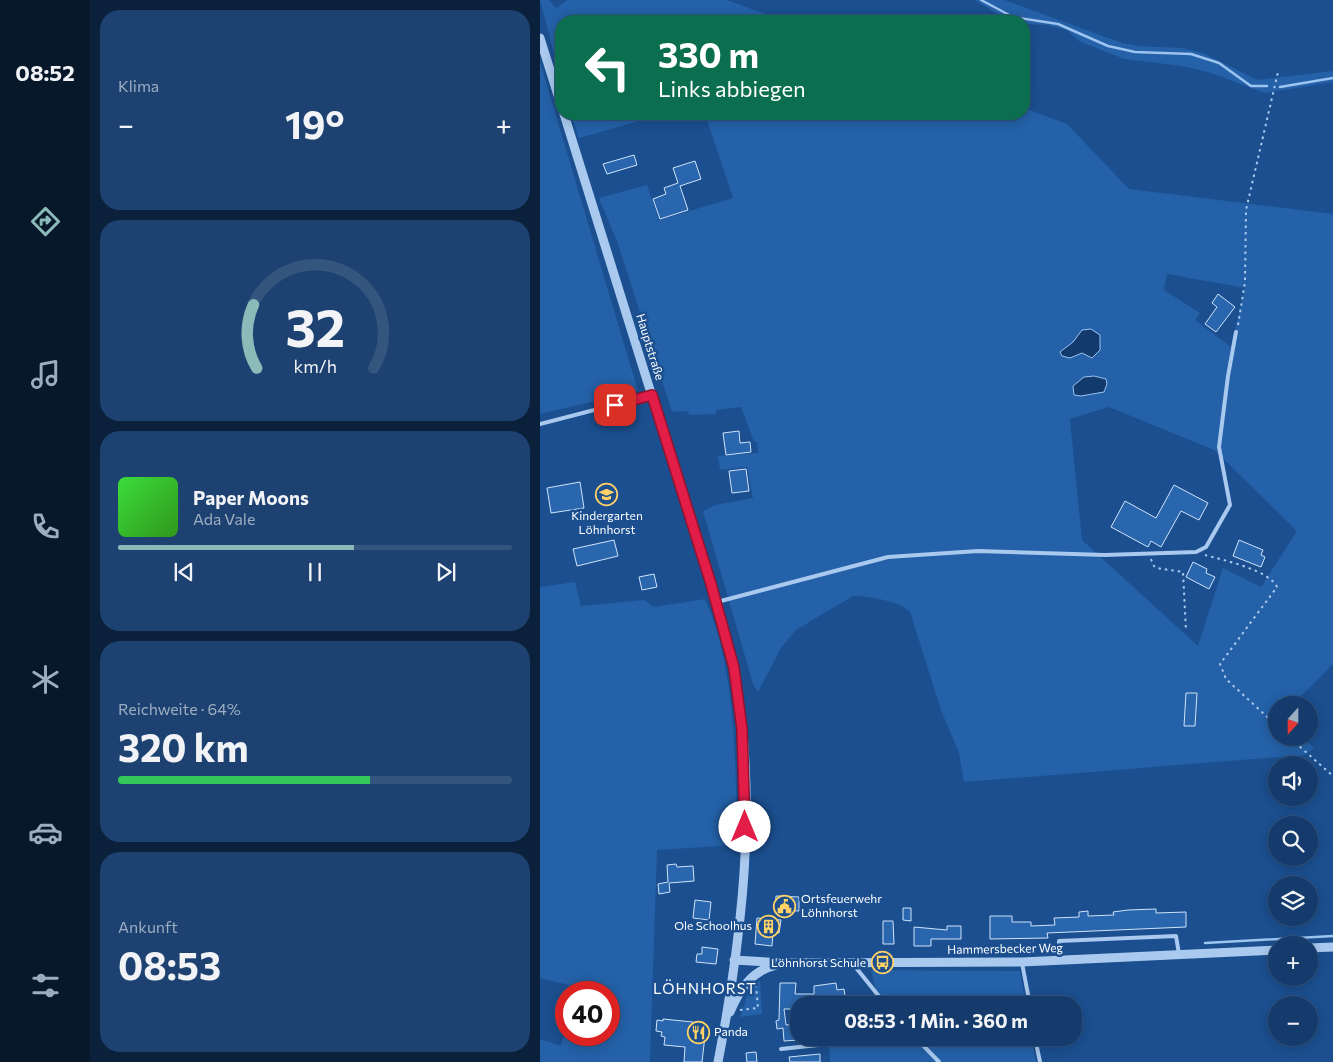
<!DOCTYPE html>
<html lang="de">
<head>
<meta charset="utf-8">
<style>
  :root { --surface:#143b6b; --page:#1d4271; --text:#f1f3f6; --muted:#9dadc1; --line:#33557e; --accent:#8bbbb9 }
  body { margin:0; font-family:Commissioner,sans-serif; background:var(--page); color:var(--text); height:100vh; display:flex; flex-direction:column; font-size:19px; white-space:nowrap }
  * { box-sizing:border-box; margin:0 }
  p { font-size:16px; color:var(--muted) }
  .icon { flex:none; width:28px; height:28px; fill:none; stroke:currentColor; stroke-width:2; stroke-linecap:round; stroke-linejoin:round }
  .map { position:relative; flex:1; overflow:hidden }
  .details { display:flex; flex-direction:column; gap:10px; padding:10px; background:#0b203b; width:450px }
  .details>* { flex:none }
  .top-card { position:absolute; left:15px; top:15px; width:475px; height:105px; border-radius:20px; box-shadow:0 2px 12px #0003,0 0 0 1px var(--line); background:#0b6e4f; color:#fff; overflow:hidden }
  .needle { width:32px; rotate:201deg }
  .fabs { position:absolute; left:728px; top:696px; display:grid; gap:10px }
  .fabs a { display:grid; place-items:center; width:50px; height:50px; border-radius:50%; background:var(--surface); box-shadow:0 2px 12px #0003,0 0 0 1px var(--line); font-size:25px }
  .speed { position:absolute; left:15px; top:981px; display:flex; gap:10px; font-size:25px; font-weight:700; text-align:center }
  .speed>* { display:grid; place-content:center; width:65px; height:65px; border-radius:50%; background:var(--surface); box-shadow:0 2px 12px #0003,0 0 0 1px var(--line); line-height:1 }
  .speed .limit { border:8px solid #d22; background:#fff; color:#111 }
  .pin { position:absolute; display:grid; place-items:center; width:42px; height:42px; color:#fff; margin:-21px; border-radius:10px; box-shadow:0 2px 8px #0006 }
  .me { position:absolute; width:55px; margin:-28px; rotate:0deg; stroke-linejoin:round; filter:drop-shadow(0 0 4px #0008) }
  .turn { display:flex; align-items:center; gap:18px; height:105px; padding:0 20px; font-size:22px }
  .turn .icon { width:65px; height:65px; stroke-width:2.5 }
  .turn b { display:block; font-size:35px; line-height:42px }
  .big { font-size:38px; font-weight:700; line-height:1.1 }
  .details .tile { flex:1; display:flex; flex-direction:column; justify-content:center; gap:8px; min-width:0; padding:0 18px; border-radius:20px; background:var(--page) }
  .details .dial { align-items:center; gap:0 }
  .dial svg { height:130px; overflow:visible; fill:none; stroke:var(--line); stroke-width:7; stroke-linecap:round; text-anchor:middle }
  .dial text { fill:var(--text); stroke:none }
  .song { display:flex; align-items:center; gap:15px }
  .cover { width:60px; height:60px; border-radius:8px; background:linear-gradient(135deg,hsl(120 70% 55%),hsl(110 70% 35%)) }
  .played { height:5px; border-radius:2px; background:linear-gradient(90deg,var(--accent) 60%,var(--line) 60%) }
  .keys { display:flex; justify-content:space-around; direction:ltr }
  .heat { display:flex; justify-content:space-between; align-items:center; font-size:28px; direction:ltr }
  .charge { height:8px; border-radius:4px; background:linear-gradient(90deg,#34c759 64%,var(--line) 0) }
  .trip { position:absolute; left:250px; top:996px; width:292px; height:50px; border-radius:20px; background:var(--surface); box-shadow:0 2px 12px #0003,0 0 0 1px var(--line); font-weight:700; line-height:50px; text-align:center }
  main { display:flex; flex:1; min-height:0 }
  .tab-bar { display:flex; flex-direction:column; width:90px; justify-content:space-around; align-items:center; background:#08182b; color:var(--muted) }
  .tab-bar .icon { width:35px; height:35px }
  .tab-bar .active { color:var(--accent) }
  .tab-bar b { font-size:22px; color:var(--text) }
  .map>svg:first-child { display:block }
  .green { fill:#2461a8; fill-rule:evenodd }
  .water { fill:#123a6d; stroke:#9cc4f0 }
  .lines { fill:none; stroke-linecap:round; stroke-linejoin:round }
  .stream { stroke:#9cc4f0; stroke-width:2.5 }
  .building { fill:#2a66ad; stroke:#cfe3fa }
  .path { stroke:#a9c9ee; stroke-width:2; stroke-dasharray:2.5 4; stroke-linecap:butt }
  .service { stroke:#a9c9ee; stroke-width:4 }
  .tertiary { stroke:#a9c9ee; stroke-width:9 }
  .route-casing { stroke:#92132f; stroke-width:12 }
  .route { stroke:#e11d48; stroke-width:9 }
  .labels { text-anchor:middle; stroke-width:5; stroke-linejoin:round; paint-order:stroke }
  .street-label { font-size:12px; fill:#fff; stroke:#1b4f8f }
  .poi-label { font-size:12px; fill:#fff; stroke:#1b4f8f; text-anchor:start }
  .quarter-label { font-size:15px; letter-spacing:1px; fill:#fff; stroke:#1b4f8f }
</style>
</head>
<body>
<main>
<nav class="tab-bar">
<b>08:52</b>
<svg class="icon active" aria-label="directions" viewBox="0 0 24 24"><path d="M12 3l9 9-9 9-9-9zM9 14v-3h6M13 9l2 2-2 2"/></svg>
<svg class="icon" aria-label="music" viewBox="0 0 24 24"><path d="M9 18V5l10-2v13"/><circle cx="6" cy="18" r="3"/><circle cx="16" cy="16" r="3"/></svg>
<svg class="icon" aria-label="phone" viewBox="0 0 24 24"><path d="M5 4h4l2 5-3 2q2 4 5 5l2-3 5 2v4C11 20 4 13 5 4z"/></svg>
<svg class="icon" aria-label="climate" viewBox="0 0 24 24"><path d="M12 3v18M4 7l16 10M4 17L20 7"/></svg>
<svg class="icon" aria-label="car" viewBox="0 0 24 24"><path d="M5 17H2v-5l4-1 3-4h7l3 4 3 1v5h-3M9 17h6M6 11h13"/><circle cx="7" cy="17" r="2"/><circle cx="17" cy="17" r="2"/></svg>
<svg class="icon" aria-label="filters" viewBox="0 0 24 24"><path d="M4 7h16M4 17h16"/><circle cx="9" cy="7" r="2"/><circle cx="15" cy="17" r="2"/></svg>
</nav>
<section class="details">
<div class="tile"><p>Klima</p>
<div class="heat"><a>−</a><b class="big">19°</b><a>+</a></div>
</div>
<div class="tile dial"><svg viewBox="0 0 100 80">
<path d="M14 69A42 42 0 1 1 86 69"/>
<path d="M14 69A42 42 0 0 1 12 30" stroke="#8bbbb9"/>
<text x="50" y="56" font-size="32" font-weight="700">32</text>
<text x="50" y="72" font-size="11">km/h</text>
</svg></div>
<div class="tile">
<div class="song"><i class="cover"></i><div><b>Paper Moons</b><p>Ada Vale</p></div></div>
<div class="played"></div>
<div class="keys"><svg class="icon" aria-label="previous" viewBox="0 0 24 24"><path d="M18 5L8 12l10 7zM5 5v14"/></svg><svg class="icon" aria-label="pause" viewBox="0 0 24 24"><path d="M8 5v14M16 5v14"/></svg><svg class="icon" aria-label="next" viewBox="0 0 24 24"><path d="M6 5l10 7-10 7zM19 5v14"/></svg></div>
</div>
<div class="tile"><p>Reichweite · 64%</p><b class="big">320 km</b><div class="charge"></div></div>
<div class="tile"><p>Ankunft</p><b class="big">08:53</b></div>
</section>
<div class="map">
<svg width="793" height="1062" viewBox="0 0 793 1062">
  <rect width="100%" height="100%" fill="#1b4f8f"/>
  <!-- green -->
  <g class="green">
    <polygon points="0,0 9,0 16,8 27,0 187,0 245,21 21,21 21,80"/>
    <path d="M435,0h29l118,43 16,3 44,2 21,5 54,27 76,-9v11l-68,11 -57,-21 -26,-6 -58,-7 -45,-18 -12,-11 -20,-5 -23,-1v-3c-21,0 -32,-11 -49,-21z"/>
    <polygon points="0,62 98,391 0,414"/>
    <path d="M484,108l43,16 62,65 204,25v450l-41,41h-16v33h27l11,10 -9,7 -341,27 -5,-29 -18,-43 -31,-98c-10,-11 -42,-16 -57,-16l-57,34 -15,18 -23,44 -5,-8 -50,-173 12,-6 38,-7 -6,-31 -27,3 -2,-14 40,-3 -1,-11h-3l-13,-35 -25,3v4l-27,1 -1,-4 -16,1 -54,-168 -19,-46 48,-13 12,35 74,-22 -28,-84h319zM627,274l78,14 -14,59 -36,-27 5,-7 -36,-23zM569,407l105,43 83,81 -36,56 -38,-19 -25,78 -116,-106 -12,-121z"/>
    <polygon points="31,114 124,114 39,138"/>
    <path d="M35,582l6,24 63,-6 10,7 51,-8c31,68 32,171 31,246l-79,5 -7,212h-110v-23l21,7 5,-19v8h43v-43h-33l1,-5 -37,-9v-391z"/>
    <polygon points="331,970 480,971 486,1005 339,1005"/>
    <polygon points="220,980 222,1014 200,1017 210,988"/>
    <polygon points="289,1038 491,1038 496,1062 391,1062 389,1060 387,1062 290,1062"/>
  </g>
  <!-- water -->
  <g class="water">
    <polygon points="551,329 560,335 560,350 552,358 542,353 530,358 522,356 520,352 533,342 542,330"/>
    <polygon points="554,376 566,379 567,384 564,392 541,396 534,395 533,386 544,377"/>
  </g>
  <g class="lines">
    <!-- stream -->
    <g class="stream">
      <polyline points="441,0 473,17 518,24 568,46 595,52 651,54 679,63 711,86 727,86"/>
      <polyline points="740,87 793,78"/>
      <polyline points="665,943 793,936"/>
    </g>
  </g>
  <!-- building -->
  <g class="building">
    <polygon points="94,155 97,165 67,174 63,164"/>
    <polygon points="155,161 161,179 140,186 148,210 120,219 113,199 126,194 124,188 138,183 133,168"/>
    <polygon points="678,294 695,307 676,332 665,324 677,307 672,303"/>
    <polygon points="199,431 200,443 210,442 211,452 186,455 183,433"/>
    <polygon points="206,469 209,491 192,493 189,471"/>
    <polygon points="40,482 44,508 11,513 7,488"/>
    <polygon points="634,485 668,503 659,520 641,511 621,547 611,541 608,547 571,527 585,501 616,518"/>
    <polygon points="74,540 78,556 37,566 33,549"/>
    <polygon points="699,540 723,550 721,555 725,557 721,567 693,556"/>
    <polygon points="653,562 667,569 666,573 675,577 669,589 646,577"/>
    <polygon points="114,574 117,587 102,590 99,577"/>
    <polygon points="646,693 657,693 655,726 644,726"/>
    <polygon points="136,864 137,867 153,866 154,881 129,883 130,892 119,894 118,884 128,882 127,865"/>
    <polygon points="236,896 259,897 259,911 235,910"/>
    <polygon points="155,900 171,902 169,920 153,918"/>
    <polygon points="363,908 371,908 371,921 363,920"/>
    <polygon points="616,909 616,913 646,912 646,927 507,933 508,938 450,939 450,916 472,916 472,922 491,922 491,926 515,925 514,918 539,917 539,912 548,911 548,916 574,915 573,912 588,910"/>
    <polygon points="217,918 241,920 239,933 233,933 232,946 215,944"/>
    <polygon points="343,921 353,921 354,944 343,944"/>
    <polygon points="407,926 421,926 421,939 391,939 391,946 374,946 374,927 407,930"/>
    <polygon points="162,947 178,949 176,964 156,962 157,954 162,954"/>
    <polygon points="240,983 256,983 255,994 274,994 274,986 296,983 297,990 304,989 306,1003 274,1005 274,1003 255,1003 255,1009 244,1009 246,1025 258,1024 259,1040 244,1041 243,1028 237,1029 236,1021 239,1020"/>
    <polygon points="123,1019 153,1022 153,1025 166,1027 162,1062 144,1062 145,1047 124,1045 125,1037 121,1036 122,1032 116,1031 117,1020 123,1021"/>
    <polygon points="216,1052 217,1062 207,1062 206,1053"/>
    <polygon points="280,1054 280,1062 250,1062 249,1057"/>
  </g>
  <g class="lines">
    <!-- path -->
    <g class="path">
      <polyline points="698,325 705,282 706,210 738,72"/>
      <path d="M665,555c18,5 64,15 72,32l-57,77 6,15 50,46"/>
      <polyline points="611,559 613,565 616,568 643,572 646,631"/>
      <polyline points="750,738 793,776"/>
      <polyline points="200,1010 218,1008 216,986"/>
    </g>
    <!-- service -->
    <g class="service">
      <polyline points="0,424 112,395"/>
      <polyline points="177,602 348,557 438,551 565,555 656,552 666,547 690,505 679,447 688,376 696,332"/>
      <polyline points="519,960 519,941 636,936 639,954"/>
      <polyline points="482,963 490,1005"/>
      <polyline points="313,964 346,1005"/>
      <polyline points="376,1038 399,1062"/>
      <polyline points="495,1038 500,1062"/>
      <polyline points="241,1049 278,1045 281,1038"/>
    </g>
    <!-- tertiary -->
    <g class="tertiary">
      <polyline points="0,38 21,105"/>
      <path d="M24,114c37,118 74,237 111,356 27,84 57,167 67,255 12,111 -3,228 -24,337"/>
      <polyline points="769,948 793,947"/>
      <polyline points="194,960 244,963 482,962 736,950"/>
      <path d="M190,1012c10,-23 21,-41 46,-47"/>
    </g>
  </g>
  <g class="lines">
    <defs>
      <polyline id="route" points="75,405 112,395 171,584 194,668 202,729 205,827"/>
    </defs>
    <!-- route casing -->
    <use href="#route" class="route-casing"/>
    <!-- route -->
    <use href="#route" class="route"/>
  </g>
  <!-- icons -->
  <defs>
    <symbol id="school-ring" viewBox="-11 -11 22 22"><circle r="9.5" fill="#1b4f8f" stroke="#ffd166" stroke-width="1.5"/><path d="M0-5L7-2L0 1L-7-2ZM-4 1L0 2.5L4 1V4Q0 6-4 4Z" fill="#ffd166"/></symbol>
    <symbol id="civic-ring" viewBox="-11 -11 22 22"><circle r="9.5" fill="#1b4f8f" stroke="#ffd166" stroke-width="1.5"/><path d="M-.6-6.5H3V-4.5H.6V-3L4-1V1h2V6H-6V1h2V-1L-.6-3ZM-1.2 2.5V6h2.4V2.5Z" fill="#ffd166"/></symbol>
    <symbol id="building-ring" viewBox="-11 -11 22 22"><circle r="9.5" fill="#1b4f8f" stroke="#ffd166" stroke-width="1.5"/><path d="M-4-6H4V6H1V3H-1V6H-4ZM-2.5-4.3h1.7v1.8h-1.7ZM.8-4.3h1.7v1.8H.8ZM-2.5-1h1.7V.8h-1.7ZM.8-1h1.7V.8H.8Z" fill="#ffd166"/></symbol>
    <symbol id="bus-ring" viewBox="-11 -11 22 22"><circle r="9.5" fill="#1b4f8f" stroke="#ffd166" stroke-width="1.5"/><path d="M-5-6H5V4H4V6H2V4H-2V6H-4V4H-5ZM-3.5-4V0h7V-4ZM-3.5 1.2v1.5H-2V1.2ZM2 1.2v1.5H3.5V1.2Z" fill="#ffd166"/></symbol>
    <symbol id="restaurant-ring" viewBox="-11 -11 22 22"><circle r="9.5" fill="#1b4f8f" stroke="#ffd166" stroke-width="1.5"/><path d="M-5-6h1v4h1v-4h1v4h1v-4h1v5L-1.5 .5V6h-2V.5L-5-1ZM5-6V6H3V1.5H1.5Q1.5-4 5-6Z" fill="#ffd166"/></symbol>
  </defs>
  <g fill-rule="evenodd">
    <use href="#school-ring" x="54" y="482" width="25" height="25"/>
    <use href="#civic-ring" x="232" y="894" width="25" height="25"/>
    <use href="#building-ring" x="216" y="914" width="25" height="25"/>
    <use href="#bus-ring" x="330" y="950" width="25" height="25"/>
    <use href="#restaurant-ring" x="146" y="1020" width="25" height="25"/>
  </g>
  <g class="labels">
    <!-- street labels -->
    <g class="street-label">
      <text transform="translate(110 347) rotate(73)" y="4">Hauptstraße</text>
      <text transform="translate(465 949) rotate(-1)" y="4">Hammersbecker Weg</text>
    </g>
    <!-- poi labels -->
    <g class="poi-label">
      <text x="67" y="520" text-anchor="middle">Kindergarten<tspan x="67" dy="14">Löhnhorst</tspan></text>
      <text x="261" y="903">Ortsfeuerwehr<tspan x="261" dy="14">Löhnhorst</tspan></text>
      <text x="212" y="930" text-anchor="end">Ole Schoolhus</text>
      <text x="326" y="967" text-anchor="end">Löhnhorst Schule</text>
      <text x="174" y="1036">Panda</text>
    </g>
    <!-- quarter labels -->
    <g class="quarter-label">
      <text x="165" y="994">LÖHNHORST</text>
    </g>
  </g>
</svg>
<div class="fabs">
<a><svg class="needle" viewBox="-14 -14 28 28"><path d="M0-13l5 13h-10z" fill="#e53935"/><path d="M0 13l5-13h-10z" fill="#9dadc1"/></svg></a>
<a><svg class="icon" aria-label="sound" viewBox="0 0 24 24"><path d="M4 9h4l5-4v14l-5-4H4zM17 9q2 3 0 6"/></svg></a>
<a><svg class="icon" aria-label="search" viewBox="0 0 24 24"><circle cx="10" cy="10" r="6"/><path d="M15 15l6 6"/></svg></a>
<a><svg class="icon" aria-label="layers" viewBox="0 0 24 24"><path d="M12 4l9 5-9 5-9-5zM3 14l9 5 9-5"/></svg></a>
<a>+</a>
<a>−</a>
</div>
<div class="speed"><div class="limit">40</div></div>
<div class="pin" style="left:75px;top:405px;background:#d93025"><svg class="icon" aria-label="arrive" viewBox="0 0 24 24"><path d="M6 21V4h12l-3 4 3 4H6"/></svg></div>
<svg class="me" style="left:205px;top:827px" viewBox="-20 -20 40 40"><circle r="19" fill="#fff"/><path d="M0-13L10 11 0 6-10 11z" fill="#e11d48"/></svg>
<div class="trip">08:53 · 1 Min. · 360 m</div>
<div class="top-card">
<div class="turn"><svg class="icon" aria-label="left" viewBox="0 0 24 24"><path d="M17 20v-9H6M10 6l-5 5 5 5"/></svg><div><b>330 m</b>Links abbiegen</div></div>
</div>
</div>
</main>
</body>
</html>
